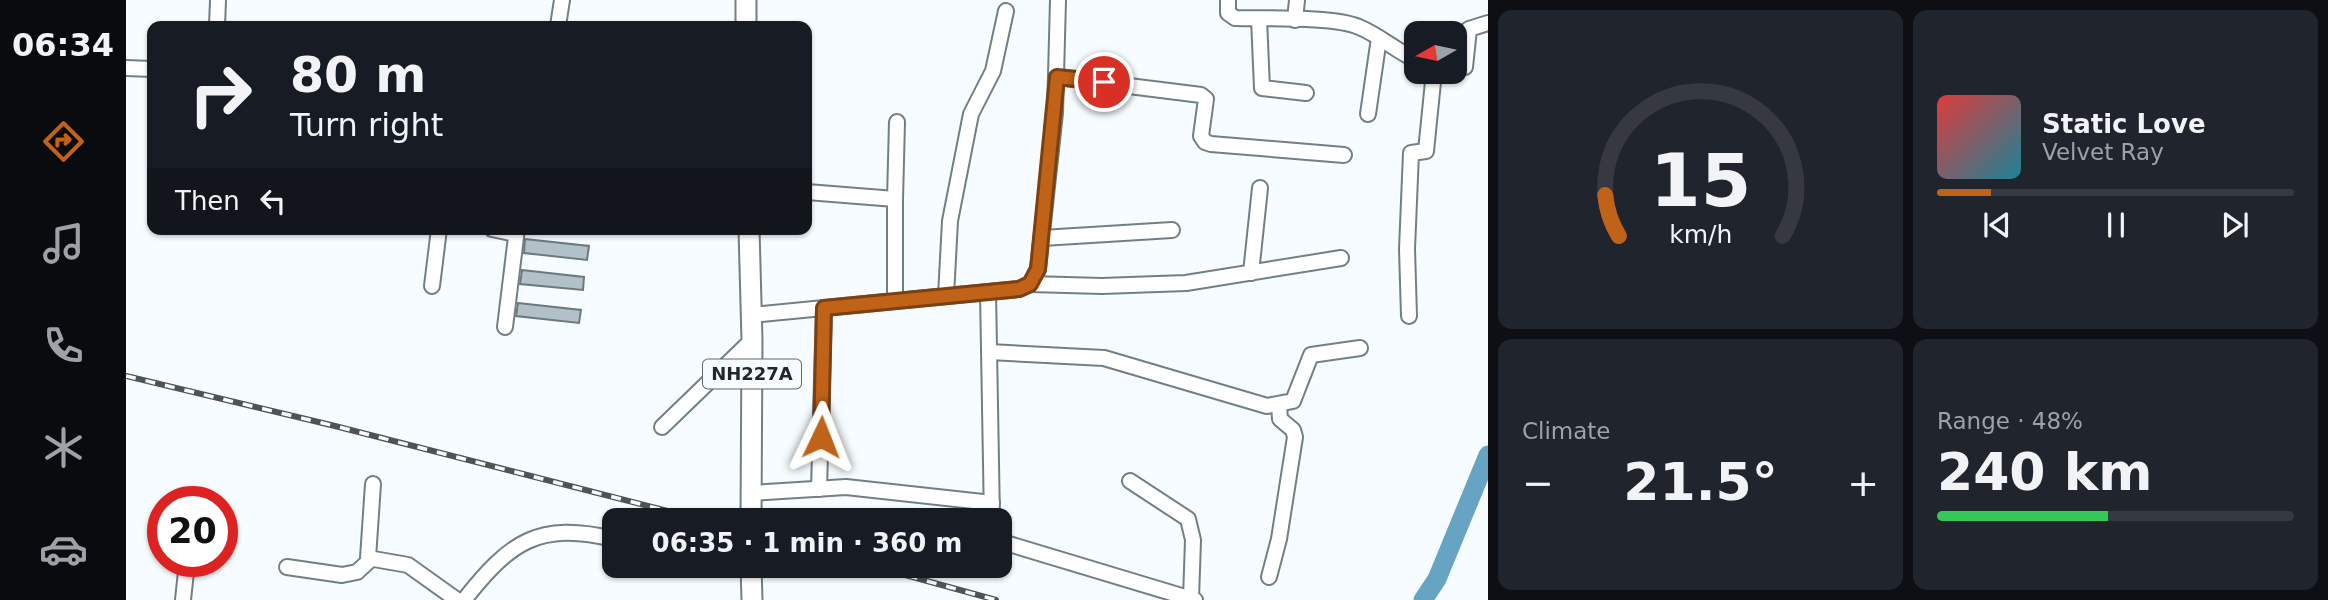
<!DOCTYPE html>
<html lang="en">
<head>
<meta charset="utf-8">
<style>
  :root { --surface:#171b24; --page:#20242c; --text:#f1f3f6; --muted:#9ea1a6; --line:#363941; --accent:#c06217 }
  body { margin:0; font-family:"DejaVu Sans",sans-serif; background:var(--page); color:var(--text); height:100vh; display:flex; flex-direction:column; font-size:26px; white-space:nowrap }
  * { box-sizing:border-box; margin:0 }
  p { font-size:23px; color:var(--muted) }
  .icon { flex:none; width:38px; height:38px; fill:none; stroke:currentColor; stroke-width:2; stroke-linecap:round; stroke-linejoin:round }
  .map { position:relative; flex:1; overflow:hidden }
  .sheet { display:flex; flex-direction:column; gap:10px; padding:10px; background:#0d0f14; width:840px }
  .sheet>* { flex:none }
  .hud { position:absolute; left:21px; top:21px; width:665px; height:214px; border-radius:14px; box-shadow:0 2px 5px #0004; background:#171b24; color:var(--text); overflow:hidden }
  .needle { width:46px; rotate:261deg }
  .tools { position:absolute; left:1278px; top:21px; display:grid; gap:14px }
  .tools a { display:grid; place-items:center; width:63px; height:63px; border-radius:14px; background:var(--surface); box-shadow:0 2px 5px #0004; font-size:35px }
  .speed { position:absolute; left:21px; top:486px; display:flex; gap:14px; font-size:35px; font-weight:700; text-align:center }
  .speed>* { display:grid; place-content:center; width:91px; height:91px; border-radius:50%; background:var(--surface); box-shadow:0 2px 5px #0004; line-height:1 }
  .speed .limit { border:10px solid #d22; background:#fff; color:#111 }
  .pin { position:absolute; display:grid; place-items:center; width:60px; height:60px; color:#fff; margin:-30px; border:4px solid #fff; border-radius:50%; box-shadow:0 2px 7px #0007 }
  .me { position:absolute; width:77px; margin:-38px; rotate:2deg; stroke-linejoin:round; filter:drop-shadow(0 0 5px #0008) }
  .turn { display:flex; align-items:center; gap:24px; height:147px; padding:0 28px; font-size:32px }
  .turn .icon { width:91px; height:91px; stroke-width:2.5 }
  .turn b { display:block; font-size:49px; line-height:60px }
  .then { display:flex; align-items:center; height:66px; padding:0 28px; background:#0003; gap:14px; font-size:26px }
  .big { font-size:52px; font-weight:800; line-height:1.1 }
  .sheet .tile { flex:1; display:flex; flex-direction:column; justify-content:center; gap:10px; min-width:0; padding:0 24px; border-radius:14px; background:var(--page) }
  .sheet .dial { align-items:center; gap:0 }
  .dial svg { height:182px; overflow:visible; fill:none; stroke:var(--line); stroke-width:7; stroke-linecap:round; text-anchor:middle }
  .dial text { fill:var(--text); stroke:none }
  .song { display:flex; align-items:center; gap:21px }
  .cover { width:84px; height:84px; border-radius:10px; background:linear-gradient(135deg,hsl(0 70% 55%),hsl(190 70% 35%)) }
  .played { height:7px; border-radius:4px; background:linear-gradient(90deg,var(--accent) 15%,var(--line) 15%) }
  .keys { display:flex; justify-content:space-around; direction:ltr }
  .heat { display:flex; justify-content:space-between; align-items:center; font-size:38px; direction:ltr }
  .charge { height:10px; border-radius:5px; background:linear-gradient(90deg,#34c759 48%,var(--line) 0) }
  .sheet .tiles { flex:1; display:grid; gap:10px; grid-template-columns:repeat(2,1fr) }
  .trip { position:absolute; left:476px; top:508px; width:410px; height:70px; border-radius:14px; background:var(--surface); box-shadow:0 2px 5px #0004; font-weight:800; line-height:70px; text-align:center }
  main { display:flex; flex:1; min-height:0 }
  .dock { display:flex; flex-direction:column; width:126px; justify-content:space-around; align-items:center; background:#090b0e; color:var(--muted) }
  .dock .icon { width:49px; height:49px }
  .dock .active { color:var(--accent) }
  .dock b { font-size:32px; color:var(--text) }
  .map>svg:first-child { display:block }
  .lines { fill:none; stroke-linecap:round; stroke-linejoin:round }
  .river { stroke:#67a4c4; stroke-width:19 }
  .building { fill:#b2c0c8; stroke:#6c7981; stroke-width:2 }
  .minor-casing { stroke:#727f87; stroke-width:18 }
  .highway-casing { stroke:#727f87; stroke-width:23 }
  .minor { stroke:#fff; stroke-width:14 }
  .highway { stroke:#fff; stroke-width:19 }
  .rail-casing { stroke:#4e5356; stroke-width:6 }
  .rail { stroke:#f6fcff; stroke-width:3.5; stroke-dasharray:10; stroke-linecap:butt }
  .route-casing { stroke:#7d400f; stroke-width:18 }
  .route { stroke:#c06217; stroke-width:12 }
  .labels { text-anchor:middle; stroke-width:5; stroke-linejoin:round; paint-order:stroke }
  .shield { fill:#f6fcff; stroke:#62676a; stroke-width:2 }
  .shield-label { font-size:18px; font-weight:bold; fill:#22272a }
</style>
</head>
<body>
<main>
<nav class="dock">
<b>06:34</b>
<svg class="icon active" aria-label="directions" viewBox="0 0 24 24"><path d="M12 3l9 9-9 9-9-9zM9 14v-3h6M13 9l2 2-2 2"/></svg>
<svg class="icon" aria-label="music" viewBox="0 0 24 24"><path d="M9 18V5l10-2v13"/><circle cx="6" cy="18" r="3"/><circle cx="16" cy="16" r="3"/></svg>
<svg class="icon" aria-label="phone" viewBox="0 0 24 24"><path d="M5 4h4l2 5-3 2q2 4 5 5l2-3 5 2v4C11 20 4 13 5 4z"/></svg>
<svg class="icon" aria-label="climate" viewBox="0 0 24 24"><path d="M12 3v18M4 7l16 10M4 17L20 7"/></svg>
<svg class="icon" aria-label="car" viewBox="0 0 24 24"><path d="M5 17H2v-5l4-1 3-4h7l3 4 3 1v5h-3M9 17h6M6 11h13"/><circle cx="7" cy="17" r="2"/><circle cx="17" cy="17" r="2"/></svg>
</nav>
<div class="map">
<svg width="1362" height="600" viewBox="0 0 1362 600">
  <rect width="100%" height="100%" fill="#f6fcff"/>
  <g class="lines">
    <!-- river -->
    <polyline class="river" points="1297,600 1311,579 1362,455"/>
  </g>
  <!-- building -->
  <g class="building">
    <polygon points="399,239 463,246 461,260 398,253"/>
    <polygon points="396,270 458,277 457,290 394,284"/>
    <polygon points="392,303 455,310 453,323 390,316"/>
  </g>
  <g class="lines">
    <defs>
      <g id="minor">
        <path d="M1102,0v13l7,5c30,1 99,-2 124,9 20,8 37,24 57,33"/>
        <polyline points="1133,19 1136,88 1180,93"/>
        <polyline points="1169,20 1171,0"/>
        <polyline points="91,26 92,0"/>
        <polyline points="432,26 436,0"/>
        <polyline points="1328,67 1339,67 1343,29 1362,23"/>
        <polyline points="0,68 26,69"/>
        <polyline points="931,77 1075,95 1080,99 1075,136 1079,142 1085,144 1218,155"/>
        <polyline points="1242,114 1253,38"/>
        <polyline points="681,192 769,199 769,301"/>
        <polyline points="769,199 771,122"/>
        <polyline points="366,229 390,234"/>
        <polyline points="916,238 1046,230"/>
        <polyline points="1125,273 1134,188"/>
        <polyline points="904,284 976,286 1060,283 1215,258"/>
        <polyline points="306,286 313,229"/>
        <polyline points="862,292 866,520"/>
        <polyline points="820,296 824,221 845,114 867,71 880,11"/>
        <polyline points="625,315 893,289 904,284 912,269 929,113 932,0"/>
        <polyline points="1283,316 1281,249 1285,153 1300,151 1308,72"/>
        <polyline points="379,327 391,229"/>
        <polyline points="863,352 978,358 1141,406 1167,401 1185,355 1234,348"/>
        <polyline points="536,427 626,340"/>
        <polyline points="1004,481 1062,519 1067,540 1065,599"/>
        <polyline points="247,484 242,558 282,565 331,600"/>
        <polyline points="693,489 698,308"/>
        <polyline points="625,493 720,487 866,503"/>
        <polyline points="873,541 1069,600"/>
        <polyline points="602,565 625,571"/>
        <polyline points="161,567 216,575 231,572 244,560"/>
        <polyline points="1143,577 1153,539 1169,437 1167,430 1154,419 1153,405"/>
        <polyline points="57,600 61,562"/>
        <path d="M338,600c46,-58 74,-79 150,-61"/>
      </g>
      <g id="highway">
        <polyline points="620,0 620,26"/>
        <polyline points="623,229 626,340 625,520"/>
        <polyline points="625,565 626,600"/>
      </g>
    </defs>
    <!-- minor casing -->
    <use href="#minor" class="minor-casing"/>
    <!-- highway casing -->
    <use href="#highway" class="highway-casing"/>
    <!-- minor -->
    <use href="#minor" class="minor"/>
    <!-- highway -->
    <use href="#highway" class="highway"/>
    <defs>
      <g id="rail">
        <polyline points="0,376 209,426 577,520"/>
        <polyline points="743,565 870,600"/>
      </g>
    </defs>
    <!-- rail casing -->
    <use href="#rail" class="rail-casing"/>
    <!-- rail -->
    <use href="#rail" class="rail"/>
  </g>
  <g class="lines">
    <defs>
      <polyline id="route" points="695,437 698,308 893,289 904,284 912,269 931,77 978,82"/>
    </defs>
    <!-- route casing -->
    <use href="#route" class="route-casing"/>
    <!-- route -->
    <use href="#route" class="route"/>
  </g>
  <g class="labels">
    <!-- shield labels -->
    <rect class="shield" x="577" y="359.5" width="98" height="29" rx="5"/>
    <g class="shield-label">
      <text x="626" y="380">NH227A</text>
    </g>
  </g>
</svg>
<div class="tools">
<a><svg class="needle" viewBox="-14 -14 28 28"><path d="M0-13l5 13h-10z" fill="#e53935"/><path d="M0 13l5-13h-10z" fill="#9ea1a6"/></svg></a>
</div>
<div class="speed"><div class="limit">20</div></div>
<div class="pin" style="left:978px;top:82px;background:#d93025"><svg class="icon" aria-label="arrive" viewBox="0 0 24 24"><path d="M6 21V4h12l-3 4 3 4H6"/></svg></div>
<svg class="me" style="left:695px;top:437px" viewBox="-20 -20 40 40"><path d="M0-17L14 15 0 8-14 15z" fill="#c06217" stroke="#fff" stroke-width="4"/></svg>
<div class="trip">06:35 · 1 min · 360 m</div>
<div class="hud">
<div class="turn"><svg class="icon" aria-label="right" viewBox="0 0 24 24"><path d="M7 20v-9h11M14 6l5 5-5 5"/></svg><div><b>80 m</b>Turn right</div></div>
<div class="then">Then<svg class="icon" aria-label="left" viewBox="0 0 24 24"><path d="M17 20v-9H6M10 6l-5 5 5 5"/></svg></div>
</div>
</div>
<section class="sheet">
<div class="tiles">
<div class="tile dial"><svg viewBox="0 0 100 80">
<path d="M14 69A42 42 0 1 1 86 69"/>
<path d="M14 69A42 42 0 0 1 8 51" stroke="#c06217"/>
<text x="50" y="56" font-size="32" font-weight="700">15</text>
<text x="50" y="72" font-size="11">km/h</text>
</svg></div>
<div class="tile">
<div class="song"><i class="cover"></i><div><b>Static Love</b><p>Velvet Ray</p></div></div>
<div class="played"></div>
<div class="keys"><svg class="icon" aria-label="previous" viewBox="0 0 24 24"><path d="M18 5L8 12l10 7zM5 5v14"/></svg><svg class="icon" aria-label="pause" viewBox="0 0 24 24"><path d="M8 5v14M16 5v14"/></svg><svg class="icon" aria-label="next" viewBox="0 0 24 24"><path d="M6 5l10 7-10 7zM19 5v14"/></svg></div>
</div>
<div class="tile"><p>Climate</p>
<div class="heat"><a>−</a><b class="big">21.5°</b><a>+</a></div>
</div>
<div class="tile"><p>Range · 48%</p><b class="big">240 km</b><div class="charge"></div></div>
</div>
</section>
</main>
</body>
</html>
